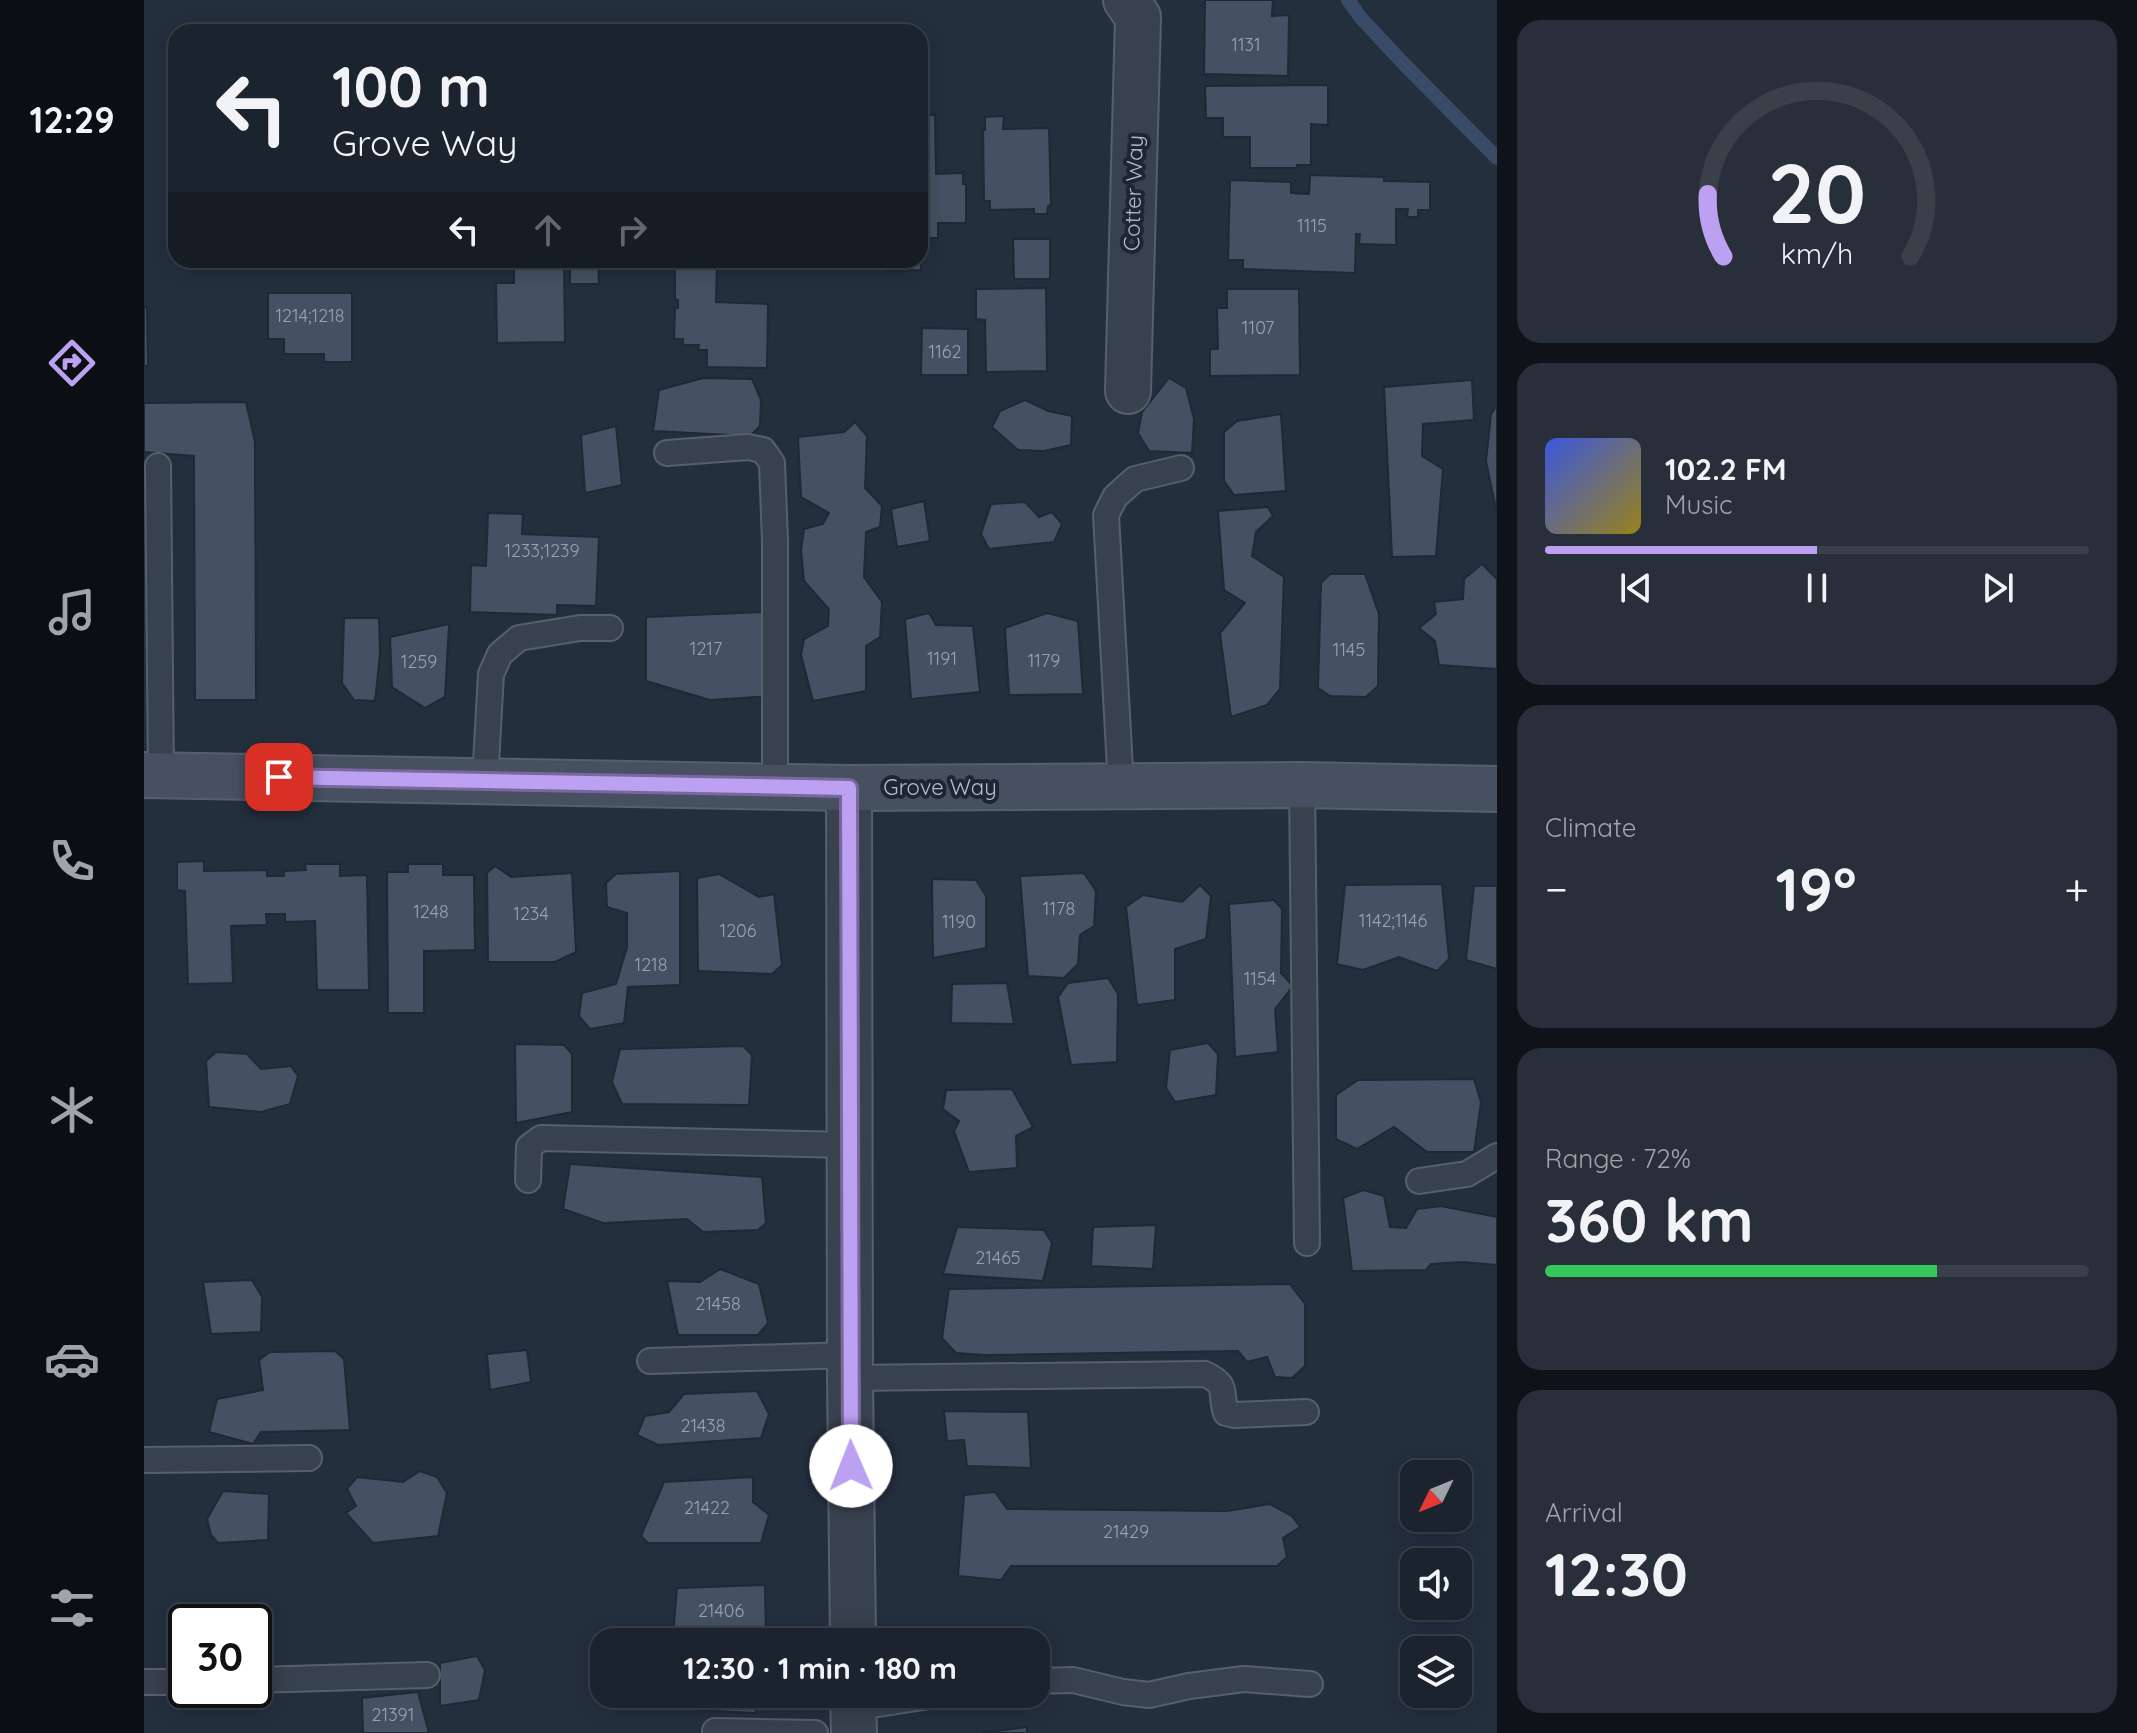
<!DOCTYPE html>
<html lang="en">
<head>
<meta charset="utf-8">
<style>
  :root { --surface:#1b232e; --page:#282f3a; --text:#f1f3f6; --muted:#a0a4aa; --line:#39404a; --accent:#bca0f2 }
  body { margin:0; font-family:Quicksand,sans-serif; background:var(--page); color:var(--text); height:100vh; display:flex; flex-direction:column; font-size:30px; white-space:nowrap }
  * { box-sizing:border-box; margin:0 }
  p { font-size:26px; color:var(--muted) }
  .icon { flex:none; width:44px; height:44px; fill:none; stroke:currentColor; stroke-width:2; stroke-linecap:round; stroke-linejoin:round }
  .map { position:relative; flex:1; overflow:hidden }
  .side { display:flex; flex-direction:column; gap:20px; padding:20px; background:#0f1319; width:640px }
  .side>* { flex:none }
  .guide { position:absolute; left:24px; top:24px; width:760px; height:244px; border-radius:24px; box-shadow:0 4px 20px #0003,0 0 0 2px var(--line); background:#1b232e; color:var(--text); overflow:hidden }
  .needle { width:52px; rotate:227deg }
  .buttons { position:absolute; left:1256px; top:1460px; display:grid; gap:16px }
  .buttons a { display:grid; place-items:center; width:72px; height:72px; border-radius:16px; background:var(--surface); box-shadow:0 4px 20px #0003,0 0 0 2px var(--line); font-size:40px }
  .speed { position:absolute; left:24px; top:1604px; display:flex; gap:16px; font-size:40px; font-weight:700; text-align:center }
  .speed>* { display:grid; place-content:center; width:104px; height:104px; border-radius:50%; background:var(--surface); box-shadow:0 4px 20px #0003,0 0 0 2px var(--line); line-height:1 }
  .speed .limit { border:4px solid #111; border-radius:12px; background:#fff; color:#111 }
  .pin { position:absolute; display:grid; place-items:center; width:68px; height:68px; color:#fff; margin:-34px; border-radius:16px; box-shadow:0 4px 12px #0006 }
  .me { position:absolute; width:88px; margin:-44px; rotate:359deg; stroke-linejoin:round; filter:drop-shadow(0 0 6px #0008) }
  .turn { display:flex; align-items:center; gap:28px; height:168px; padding:0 32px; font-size:36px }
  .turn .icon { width:104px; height:104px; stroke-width:2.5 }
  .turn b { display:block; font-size:56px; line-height:68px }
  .lanes { display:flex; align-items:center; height:76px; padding:0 32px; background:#0003; justify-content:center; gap:40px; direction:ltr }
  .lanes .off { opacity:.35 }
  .big { font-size:60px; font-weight:800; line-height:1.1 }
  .side .tile { flex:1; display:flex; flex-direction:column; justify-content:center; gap:12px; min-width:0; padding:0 28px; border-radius:24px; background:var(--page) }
  .side .dial { align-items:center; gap:0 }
  .dial svg { height:208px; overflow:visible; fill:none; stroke:var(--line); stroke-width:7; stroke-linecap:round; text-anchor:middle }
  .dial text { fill:var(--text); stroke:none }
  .song { display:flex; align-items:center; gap:24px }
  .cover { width:96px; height:96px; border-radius:12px; background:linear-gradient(135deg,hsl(230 70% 55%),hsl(50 70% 35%)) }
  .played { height:8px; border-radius:4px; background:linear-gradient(90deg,var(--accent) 50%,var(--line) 50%) }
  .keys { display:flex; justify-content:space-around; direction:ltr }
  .heat { display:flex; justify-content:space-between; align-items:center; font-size:44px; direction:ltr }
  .charge { height:12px; border-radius:6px; background:linear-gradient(90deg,#34c759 72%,var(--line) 0) }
  .trip { position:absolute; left:446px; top:1628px; width:460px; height:80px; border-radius:24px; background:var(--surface); box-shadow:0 4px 20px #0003,0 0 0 2px var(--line); font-weight:800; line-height:80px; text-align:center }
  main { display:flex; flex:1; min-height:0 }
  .tabs { display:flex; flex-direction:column; width:144px; justify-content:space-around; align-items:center; background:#0b0e12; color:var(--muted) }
  .tabs .icon { width:56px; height:56px }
  .tabs .active { color:var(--accent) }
  .tabs b { font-size:36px; color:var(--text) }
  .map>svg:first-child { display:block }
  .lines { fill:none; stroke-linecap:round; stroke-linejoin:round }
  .stream { stroke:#394c67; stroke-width:14 }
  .building { fill:#455162; stroke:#1f2835; stroke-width:2 }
  .lane-casing { stroke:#565f6c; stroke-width:28 }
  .street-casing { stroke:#565f6c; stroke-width:48 }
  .secondary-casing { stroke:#565f6c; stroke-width:48 }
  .lane { stroke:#38414e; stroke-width:24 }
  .street { stroke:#38414e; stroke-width:44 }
  .secondary { stroke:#465061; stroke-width:44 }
  .route-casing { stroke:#7a689d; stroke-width:20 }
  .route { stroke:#bca0f2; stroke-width:14 }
  .labels { text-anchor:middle; stroke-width:8; stroke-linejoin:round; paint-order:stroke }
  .number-label { font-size:18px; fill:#98a1af }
  .street-label { font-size:22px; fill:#b4bcc9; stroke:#1d2633 }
</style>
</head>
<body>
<main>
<nav class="tabs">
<b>12:29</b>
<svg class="icon active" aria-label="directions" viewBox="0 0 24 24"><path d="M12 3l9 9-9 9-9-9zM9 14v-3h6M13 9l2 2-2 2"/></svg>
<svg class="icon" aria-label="music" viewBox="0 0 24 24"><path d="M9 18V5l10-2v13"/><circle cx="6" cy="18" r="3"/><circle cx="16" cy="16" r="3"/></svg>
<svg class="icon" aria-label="phone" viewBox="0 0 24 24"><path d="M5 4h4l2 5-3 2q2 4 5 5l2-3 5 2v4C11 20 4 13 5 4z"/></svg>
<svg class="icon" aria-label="climate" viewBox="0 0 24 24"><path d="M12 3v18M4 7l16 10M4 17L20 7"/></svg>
<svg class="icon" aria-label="car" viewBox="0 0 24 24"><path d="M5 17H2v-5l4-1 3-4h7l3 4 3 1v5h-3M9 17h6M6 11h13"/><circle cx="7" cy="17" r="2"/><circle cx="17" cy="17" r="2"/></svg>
<svg class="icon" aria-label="filters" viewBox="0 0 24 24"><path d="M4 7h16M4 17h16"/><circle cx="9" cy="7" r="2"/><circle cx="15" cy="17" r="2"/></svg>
</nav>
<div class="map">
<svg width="1353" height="1733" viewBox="0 0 1353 1733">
  <rect width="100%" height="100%" fill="#242f3e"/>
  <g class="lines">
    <!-- stream -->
    <polyline class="stream" points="1204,0 1217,18 1259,63 1353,158"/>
  </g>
  <!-- building -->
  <g class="building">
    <polygon points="1061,0 1129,0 1128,16 1145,15 1144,76 1060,74"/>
    <polygon points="1184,85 1184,125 1167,124 1167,165 1153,165 1153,168 1106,168 1106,137 1079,137 1079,118 1062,118 1061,86"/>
    <polygon points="776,115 791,115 792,174 819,173 819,184 822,184 822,223 794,223 794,238 776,238"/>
    <polygon points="860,116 859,129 905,128 907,205 904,206 903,214 890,214 890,209 846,210 846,201 840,201 839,129 841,130 841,117"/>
    <polygon points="1166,175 1240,177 1240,181 1286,182 1286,210 1274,210 1274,217 1263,217 1264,209 1252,209 1252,245 1215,244 1216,234 1212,234 1211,273 1099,269 1099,260 1084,260 1086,180 1147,182 1147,193 1165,194"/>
    <polygon points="869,239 906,239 906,279 870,279"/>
    <polygon points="776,247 777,270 743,271 743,260 776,260"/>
    <polygon points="370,260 420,260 421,342 353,343 352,283 370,283"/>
    <polygon points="426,260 454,260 455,284 426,284"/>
    <polygon points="531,260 573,260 572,302 624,304 623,368 563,367 563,350 554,350 555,345 539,345 539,339 530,339 531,308 534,308 534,300 531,299"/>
    <polygon points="902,288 903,371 842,372 841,320 832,319 832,289"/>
    <polygon points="1083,289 1155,289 1156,375 1066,376 1066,349 1074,349 1073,308 1083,308"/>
    <polygon points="124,293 208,293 208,362 180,362 180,354 140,354 140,339 124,339"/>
    <polygon points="0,307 3,307 4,366 0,366"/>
    <polygon points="778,328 824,329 824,375 777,375"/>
    <polygon points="559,378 608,379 617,400 616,426 606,436 509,431 515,390"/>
    <polygon points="1025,378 1042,388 1050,419 1048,453 1005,451 994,433 998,412"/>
    <polygon points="1328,380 1330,420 1279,424 1278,456 1299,469 1292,556 1248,557 1240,387"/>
    <polygon points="881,400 904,411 928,416 927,445 900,451 874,450 848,427 856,411"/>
    <polygon points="102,402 111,442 112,700 51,700 50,456 0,452 0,403"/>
    <polygon points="1353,405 1353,514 1342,461 1347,414"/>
    <polygon points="1137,414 1142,491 1090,495 1080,481 1080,432 1093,421"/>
    <polygon points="711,422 723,436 721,488 738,506 736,527 722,532 720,577 738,602 736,637 722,646 722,691 669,701 657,655 660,639 684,626 685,609 660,581 657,550 660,529 679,524 685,513 657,497 654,437 700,432"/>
    <polygon points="472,426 478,485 441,493 437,435"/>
    <polygon points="780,501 786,541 753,547 747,509"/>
    <polygon points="881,502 895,517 908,512 918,524 910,542 845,549 837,534 847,504"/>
    <polygon points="1124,507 1129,516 1112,532 1108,556 1140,577 1136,689 1123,705 1087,717 1076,633 1101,603 1080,590 1074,511"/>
    <polygon points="344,513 379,514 378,534 455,537 452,606 413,605 413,615 326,612 327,565 342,566"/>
    <polygon points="1338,564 1353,579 1353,669 1295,665 1291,641 1275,628 1292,614 1290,602 1319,599 1320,579"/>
    <polygon points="1186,574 1221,574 1235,614 1234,686 1222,697 1186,696 1174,688 1177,583"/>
    <polygon points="619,612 628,696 566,700 502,681 502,617"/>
    <polygon points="785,613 792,625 829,626 836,692 767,699 761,619"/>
    <polygon points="903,613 934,621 939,694 865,695 861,628"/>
    <polygon points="200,618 235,618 236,654 231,701 210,700 198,683"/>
    <polygon points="305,624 301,697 281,708 248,687 246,637"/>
    <polygon points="60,861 60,871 123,870 123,876 140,876 140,871 162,870 161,864 196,864 196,876 223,875 225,990 173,990 171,921 141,922 141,914 122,914 123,925 87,926 89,983 44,984 41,891 33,890 33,862"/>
    <polygon points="264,864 299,864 299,875 330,875 331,950 280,951 280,1013 244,1013 243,872 264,872"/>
    <polygon points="351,866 367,877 428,873 432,952 411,962 344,962 343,873"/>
    <polygon points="536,871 536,985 484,987 480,1023 446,1029 435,1016 438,993 472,984 483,947 483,913 463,907 462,883 472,874"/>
    <polygon points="940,873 952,891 950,926 936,935 934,964 920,978 884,976 876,876"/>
    <polygon points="575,874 615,897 630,894 638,965 628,974 554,971 553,878"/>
    <polygon points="788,879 832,880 842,896 842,948 789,958"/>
    <polygon points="1298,884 1305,959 1293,971 1255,957 1219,970 1193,964 1201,885"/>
    <polygon points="1056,885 1067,896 1062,939 1031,949 1031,1000 993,1005 982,907 999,895 1038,902"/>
    <polygon points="1330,886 1353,886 1353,969 1322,960"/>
    <polygon points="1130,900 1138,909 1137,973 1149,986 1131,1009 1134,1052 1091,1057 1085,904"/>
    <polygon points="964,978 974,994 973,1062 927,1065 914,997 924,983"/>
    <polygon points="863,983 870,1024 807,1023 808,984"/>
    <polygon points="1064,1043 1074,1054 1072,1095 1031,1102 1022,1088 1026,1050"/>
    <polygon points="371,1044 420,1045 428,1054 428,1112 372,1123"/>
    <polygon points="599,1046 608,1055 605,1105 478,1104 468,1082 476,1049"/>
    <polygon points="72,1052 103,1054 117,1069 147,1066 154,1076 146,1104 117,1112 65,1107 62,1061"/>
    <polygon points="1330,1079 1337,1102 1330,1152 1283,1152 1250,1127 1213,1149 1192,1139 1192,1095 1214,1080"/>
    <polygon points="868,1089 889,1127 872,1136 873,1168 825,1172 810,1131 815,1121 799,1109 802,1090"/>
    <polygon points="426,1164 618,1177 622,1223 614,1230 559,1232 543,1219 459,1223 419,1209"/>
    <polygon points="1219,1190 1240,1196 1246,1227 1262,1228 1273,1209 1297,1206 1353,1217 1353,1265 1318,1262 1287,1264 1282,1270 1208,1271 1199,1198"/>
    <polygon points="1012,1225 1009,1269 947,1266 949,1227"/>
    <polygon points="813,1227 900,1230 908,1243 899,1281 799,1274"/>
    <polygon points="576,1269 615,1284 624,1323 614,1335 534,1335 523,1281 556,1282"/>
    <polygon points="108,1280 118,1297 117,1332 67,1334 59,1282"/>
    <polygon points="1146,1284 1161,1304 1161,1366 1148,1378 1131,1377 1123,1357 1103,1362 1094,1351 843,1355 812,1353 798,1338 805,1289"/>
    <polygon points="383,1350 387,1382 346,1390 343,1354"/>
    <polygon points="191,1351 200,1359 206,1430 117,1432 109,1444 65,1432 73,1399 119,1390 115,1360 126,1352"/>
    <polygon points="613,1391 625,1414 617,1438 514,1445 493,1435 501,1416 525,1412 540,1394"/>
    <polygon points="800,1411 884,1412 887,1468 823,1466 820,1440 803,1441"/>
    <polygon points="276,1471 293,1477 303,1493 294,1536 229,1543 202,1513 212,1506 203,1489 213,1477 259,1482"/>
    <polygon points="609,1477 609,1502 625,1515 617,1543 504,1543 497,1536 520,1482"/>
    <polygon points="79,1491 125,1494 124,1540 74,1543 67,1535 63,1519"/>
    <polygon points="851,1492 863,1509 1083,1511 1126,1504 1148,1516 1156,1527 1139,1538 1143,1557 1133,1566 867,1566 857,1580 814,1576 820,1495"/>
    <polygon points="621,1585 622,1639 529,1635 533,1588"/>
    <polygon points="333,1656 341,1670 335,1700 296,1706 296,1663"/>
    <polygon points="274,1692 285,1733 219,1733 218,1698"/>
    <polygon points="541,1694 618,1694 611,1713 552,1710 541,1698"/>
    <polygon points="883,1727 883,1733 838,1733"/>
  </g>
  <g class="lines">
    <defs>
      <g id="lane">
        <polyline points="523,453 604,447 619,450 628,463 631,541 631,786"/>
        <polyline points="14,466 17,775"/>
        <polyline points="341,781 347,674 356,654 375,638 436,628 466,628"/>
        <polyline points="1158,785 1163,1243"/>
        <polyline points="977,787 962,515 971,497 991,479 1037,468"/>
        <polyline points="384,1180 385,1147 397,1138 707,1145"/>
        <polyline points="1275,1181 1323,1174 1353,1156"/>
        <polyline points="506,1361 706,1355"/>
        <path d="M706,1378l355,-4c25,12 14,18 21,39l8,2 72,-3"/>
        <polyline points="0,1460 165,1458"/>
        <polyline points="110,1680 283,1675"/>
        <polyline points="892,1681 929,1680 979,1692 1005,1695 1045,1686 1100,1679 1166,1684"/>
        <polyline points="0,1682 42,1682"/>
        <polyline points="709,1708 798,1694"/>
        <polyline points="571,1731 671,1733"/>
      </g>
      <g id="street">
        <polyline points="982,0 994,17 984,391"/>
        <polyline points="705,788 706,1378 709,1642"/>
        <polyline points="709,1694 710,1733"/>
      </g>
      <polyline id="secondary" points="0,775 705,788 1158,785 1353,789"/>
    </defs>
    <!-- lane casing -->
    <use href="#lane" class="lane-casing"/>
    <!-- street casing -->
    <use href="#street" class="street-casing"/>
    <!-- secondary casing -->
    <use href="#secondary" class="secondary-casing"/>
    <!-- lane -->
    <use href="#lane" class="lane"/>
    <!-- street -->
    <use href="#street" class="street"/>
    <!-- secondary -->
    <use href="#secondary" class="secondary"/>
  </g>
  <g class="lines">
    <defs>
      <polyline id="route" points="135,777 705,788 707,1466"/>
    </defs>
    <!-- route casing -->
    <use href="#route" class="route-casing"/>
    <!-- route -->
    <use href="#route" class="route"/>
  </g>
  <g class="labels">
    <!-- number labels -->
    <g class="number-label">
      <text x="1102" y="51">1131</text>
      <text x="1168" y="232">1115</text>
      <text x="166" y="322">1214;1218</text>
      <text x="1114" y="334">1107</text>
      <text x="801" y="358">1162</text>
      <text x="398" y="557">1233;1239</text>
      <text x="562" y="655">1217</text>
      <text x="1205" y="656">1145</text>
      <text x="798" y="665">1191</text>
      <text x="900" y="667">1179</text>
      <text x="275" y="668">1259</text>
      <text x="915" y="915">1178</text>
      <text x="287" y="918">1248</text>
      <text x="387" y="920">1234</text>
      <text x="1249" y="927">1142;1146</text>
      <text x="815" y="928">1190</text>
      <text x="594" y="937">1206</text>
      <text x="507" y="971">1218</text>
      <text x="1116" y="985">1154</text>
      <text x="854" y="1264">21465</text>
      <text x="574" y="1310">21458</text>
      <text x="559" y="1432">21438</text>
      <text x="563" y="1514">21422</text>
      <text x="982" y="1538">21429</text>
      <text x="577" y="1617">21406</text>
      <text x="249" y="1721">21391</text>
    </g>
    <!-- street labels -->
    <g class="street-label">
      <text transform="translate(989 193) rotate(-88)" y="8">Cotter Way</text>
      <text x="796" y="795">Grove Way</text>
    </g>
  </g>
</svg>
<div class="buttons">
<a><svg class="needle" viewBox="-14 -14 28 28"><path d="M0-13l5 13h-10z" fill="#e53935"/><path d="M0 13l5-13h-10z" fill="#a0a4aa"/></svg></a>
<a><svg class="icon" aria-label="sound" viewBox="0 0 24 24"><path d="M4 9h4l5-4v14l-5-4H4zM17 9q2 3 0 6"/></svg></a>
<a><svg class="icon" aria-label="layers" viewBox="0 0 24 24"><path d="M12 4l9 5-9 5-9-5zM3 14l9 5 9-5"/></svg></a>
</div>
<div class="speed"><div class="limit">30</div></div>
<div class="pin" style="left:135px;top:777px;background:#d93025"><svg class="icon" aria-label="arrive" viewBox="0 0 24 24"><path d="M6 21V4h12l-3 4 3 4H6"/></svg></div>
<svg class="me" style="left:707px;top:1466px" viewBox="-20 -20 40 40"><circle r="19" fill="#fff"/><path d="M0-13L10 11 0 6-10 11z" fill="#bca0f2"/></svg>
<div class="trip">12:30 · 1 min · 180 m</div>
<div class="guide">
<div class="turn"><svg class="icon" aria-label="left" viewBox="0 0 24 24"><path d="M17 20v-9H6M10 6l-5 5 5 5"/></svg><div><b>100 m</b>Grove Way</div></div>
<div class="lanes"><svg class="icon" aria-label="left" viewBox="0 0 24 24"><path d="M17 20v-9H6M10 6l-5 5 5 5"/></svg><svg class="icon off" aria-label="ahead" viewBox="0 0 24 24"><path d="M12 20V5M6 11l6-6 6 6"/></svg><svg class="icon off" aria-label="right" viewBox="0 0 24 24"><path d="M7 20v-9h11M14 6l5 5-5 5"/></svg></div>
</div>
</div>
<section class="side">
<div class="tile dial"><svg viewBox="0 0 100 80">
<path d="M14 69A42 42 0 1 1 86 69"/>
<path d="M14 69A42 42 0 0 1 8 45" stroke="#bca0f2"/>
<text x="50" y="56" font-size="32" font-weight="700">20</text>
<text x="50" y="72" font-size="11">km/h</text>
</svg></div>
<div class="tile">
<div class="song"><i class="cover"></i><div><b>102.2 FM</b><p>Music</p></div></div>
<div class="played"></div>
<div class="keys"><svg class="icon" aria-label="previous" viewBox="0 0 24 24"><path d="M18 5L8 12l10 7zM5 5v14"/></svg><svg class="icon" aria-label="pause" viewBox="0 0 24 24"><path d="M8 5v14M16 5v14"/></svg><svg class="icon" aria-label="next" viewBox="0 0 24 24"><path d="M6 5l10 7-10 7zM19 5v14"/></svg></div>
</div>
<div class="tile"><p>Climate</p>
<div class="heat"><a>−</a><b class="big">19°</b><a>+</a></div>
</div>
<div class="tile"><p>Range · 72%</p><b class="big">360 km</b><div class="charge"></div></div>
<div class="tile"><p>Arrival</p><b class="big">12:30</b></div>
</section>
</main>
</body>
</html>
